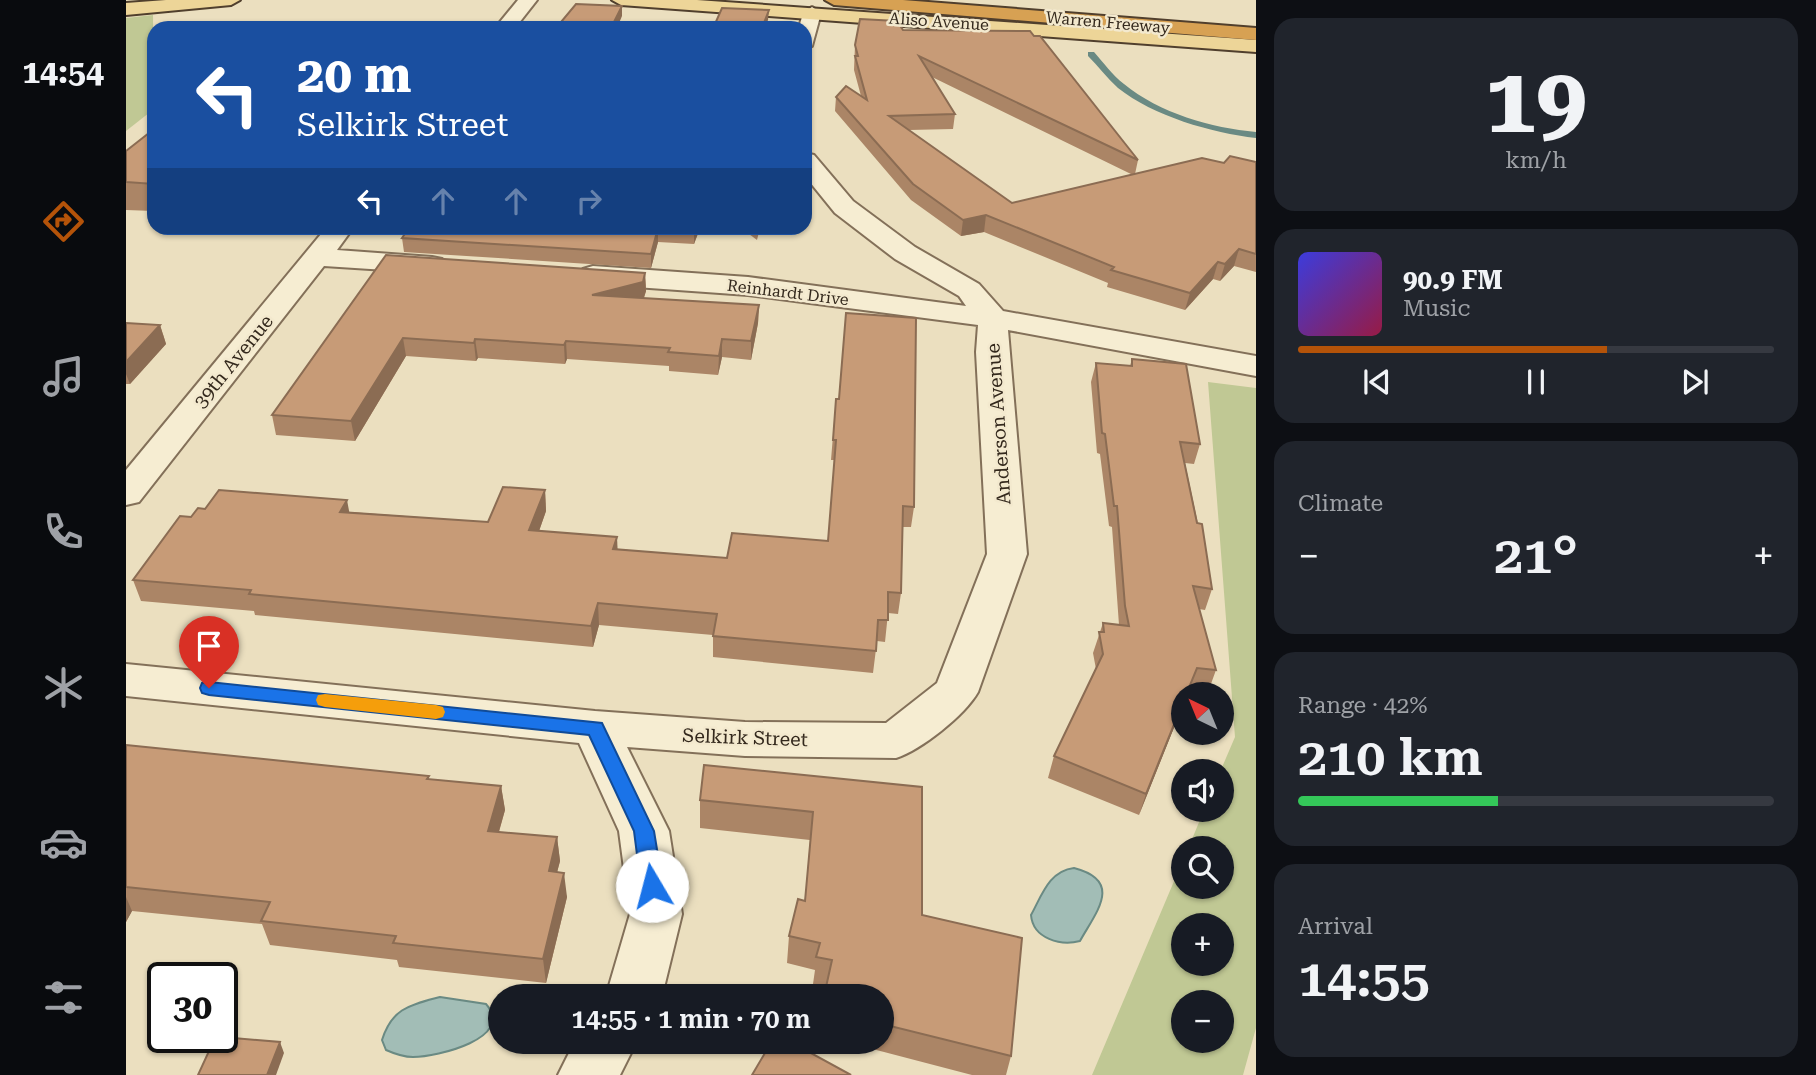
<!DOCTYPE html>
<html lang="en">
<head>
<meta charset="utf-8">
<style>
  :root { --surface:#171b24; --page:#20242c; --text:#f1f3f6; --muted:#9ea1a6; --line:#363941; --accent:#b45309 }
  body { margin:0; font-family:"Roboto Serif",serif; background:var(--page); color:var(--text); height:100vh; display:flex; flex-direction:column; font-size:26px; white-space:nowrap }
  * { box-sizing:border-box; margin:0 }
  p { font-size:23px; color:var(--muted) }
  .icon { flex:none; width:38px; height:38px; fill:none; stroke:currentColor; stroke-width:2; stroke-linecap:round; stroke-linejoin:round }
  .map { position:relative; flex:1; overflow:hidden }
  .sheet { display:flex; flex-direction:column; gap:18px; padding:18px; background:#0d0f14; width:560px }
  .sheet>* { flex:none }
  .banner { position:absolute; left:21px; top:21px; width:665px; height:214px; border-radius:21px; box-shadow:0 2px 5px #0004; background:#1a4fa0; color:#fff; overflow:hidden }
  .needle { width:46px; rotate:317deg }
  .controls { position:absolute; left:1045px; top:682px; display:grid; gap:14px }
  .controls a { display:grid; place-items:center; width:63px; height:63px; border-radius:50%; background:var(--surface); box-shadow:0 2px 5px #0004; font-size:35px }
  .speed { position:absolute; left:21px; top:962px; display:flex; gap:14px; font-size:35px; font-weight:700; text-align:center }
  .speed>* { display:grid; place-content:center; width:91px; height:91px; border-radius:50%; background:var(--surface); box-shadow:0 2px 5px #0004; line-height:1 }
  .speed .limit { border:4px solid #111; border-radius:10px; background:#fff; color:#111 }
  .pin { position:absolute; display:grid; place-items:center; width:60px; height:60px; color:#fff; margin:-72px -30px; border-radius:50% 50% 50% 0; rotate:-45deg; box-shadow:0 0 7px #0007 }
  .pin .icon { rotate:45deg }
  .me { position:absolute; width:77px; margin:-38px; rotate:352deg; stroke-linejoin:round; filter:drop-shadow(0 0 5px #0008) }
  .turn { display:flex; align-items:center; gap:24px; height:147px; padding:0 35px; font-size:32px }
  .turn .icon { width:91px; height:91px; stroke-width:2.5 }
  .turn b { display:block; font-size:49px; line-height:60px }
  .lanes { display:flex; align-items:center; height:66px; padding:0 35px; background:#0003; justify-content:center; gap:35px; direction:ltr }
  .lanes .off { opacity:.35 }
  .big { font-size:52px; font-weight:600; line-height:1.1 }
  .sheet .tile { flex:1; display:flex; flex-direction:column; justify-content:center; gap:10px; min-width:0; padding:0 24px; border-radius:21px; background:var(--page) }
  .sheet .dial { align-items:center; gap:0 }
  .dial b { font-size:91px; line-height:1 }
  .song { display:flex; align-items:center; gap:21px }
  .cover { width:84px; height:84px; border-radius:10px; background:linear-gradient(135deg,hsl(240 70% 55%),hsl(340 70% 35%)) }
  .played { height:7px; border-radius:4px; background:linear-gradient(90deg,var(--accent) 65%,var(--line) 65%) }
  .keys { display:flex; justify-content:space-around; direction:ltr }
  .heat { display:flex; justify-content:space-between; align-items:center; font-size:38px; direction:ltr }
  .charge { height:10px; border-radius:5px; background:linear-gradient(90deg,#34c759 42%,var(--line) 0) }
  .trip { position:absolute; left:362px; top:984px; width:406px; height:70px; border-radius:35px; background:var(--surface); box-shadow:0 2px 5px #0004; font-weight:600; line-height:70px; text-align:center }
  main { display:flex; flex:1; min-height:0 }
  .tab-bar { display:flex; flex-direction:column; width:126px; justify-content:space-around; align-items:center; background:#090b0e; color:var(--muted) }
  .tab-bar .icon { width:49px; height:49px }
  .tab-bar .current { color:var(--accent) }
  .tab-bar b { font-size:32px; color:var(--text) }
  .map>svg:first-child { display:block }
  .green { fill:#c0c894; fill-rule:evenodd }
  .water { fill:#a2bdb6; stroke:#6a8a83; stroke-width:2 }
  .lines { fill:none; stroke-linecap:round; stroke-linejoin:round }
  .stream { fill:#6a8a83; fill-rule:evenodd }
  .minor-casing { stroke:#837059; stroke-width:4 }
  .major-casing { stroke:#503f2d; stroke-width:4 }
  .highway-casing { stroke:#503f2d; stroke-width:4 }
  .minor { fill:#f6edd2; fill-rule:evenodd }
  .major { fill:#edd598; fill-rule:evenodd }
  .highway { fill:#d7a153; fill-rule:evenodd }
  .wall { fill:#ab8566; fill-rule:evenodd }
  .shaded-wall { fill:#8b6c53 }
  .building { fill:#c79b77; stroke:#8b6c53; stroke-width:2 }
  .route { fill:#1a73e8; stroke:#114b97; stroke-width:2 }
  .slow { fill:#f59e0b }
  .labels { text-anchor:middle; stroke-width:5; stroke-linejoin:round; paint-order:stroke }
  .far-street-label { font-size:16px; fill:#33281c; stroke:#f3e9ce }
  .street-label { font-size:19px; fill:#33281c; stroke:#f3e9ce }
</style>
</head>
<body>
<main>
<nav class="tab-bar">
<b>14:54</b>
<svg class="icon current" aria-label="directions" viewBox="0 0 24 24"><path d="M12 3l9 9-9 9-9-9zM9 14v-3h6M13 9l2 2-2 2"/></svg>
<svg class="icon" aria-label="music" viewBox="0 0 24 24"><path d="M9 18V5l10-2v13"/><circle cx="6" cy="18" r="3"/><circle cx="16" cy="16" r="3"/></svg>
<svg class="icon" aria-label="phone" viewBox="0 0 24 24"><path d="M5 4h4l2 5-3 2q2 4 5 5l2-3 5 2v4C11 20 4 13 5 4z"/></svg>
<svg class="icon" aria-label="climate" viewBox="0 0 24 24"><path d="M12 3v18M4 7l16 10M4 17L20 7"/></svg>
<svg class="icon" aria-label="car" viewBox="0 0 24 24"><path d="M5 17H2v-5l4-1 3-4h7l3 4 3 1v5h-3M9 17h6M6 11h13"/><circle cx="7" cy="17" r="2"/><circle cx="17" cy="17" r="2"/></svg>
<svg class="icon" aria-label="filters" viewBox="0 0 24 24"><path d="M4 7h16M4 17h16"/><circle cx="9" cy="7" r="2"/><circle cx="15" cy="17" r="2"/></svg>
</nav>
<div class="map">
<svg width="1130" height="1075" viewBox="0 0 1130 1075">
  <rect width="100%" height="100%" fill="#ebdfbf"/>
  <!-- green -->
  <g class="green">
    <polygon points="27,15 28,109 0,131 0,18"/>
    <path d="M1082,382l48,6v640l-13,47h-151l91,-215v27h39v-38h-34l16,-39h18l-2,-38 15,-35zM1057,926h39v38h-39zM1057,1003h39v38h-39z"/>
  </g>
  <!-- water -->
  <g class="water">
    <path d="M948,868c50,13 22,44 6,73 -19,5 -47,-2 -49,-26 11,-20 18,-44 43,-47z"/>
    <path d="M314,997l46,7c30,34 -49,53 -73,53 -10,0 -18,-3 -27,-7l-4,-10c10,-32 28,-35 58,-43z"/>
  </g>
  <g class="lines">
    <!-- stream -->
    <path class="stream" d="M962,52h6c10,11 18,23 30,32 35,29 88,44 132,48v6c-44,-5 -103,-22 -138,-50 -11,-10 -20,-22 -30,-32z"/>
    <defs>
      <g id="minor">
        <polygon points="392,0 411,0 389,28 369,28"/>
        <polygon points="686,7 695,13 686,46 679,48 679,28 673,28 677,13"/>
        <path d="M679,153l9,2 39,46 62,46 64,37 24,27 253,45v20l-248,-46 19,224 -49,138c-13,23 -57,58 -82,66l-151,-2 -118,-9 42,84 13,83 -20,82h-56l24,-82 -11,-83 -40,-88 -453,-47v-32l469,47 150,11 141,1 51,-40 50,-129 -11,-202 2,-27 -230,-30 -155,-11 -10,-3 -4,-6 4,-6 10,-3 155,11 218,29 -7,-10 -64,-37 -60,-46 -30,-37z"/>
        <polygon points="200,228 227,228 211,250 306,257 316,259 320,265 316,271 306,273 198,266 13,502 0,505 0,470"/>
        <polygon points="449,1041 511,1041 494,1075 432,1075"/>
      </g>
      <g id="major">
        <polygon points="40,0 114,0 105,5 0,15 0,3"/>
        <polygon points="486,0 571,0 1130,40 1130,52 495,5"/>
      </g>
      <polygon id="highway" points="699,0 777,0 1130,28 1130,40 708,5"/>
    </defs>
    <!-- minor casing -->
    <use href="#minor" class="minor-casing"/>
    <!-- major casing -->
    <use href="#major" class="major-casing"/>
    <!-- highway casing -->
    <use href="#highway" class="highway-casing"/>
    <!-- minor -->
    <use href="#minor" class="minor"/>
    <!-- major -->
    <use href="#major" class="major"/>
    <!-- highway -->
    <use href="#highway" class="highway"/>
  </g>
  <!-- wall -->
  <g class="wall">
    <path d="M777,30l131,6 104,124 -3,14 89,-11 32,-1v110l-22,-6 -14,15 -7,-2 -28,31 -78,-23 1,-4 -124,-51 -23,4 -50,-36 -76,-89 1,-14 25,-1 -7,-26 1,-25zM806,77l201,98 -121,28 -103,-73 44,-1 2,-15z"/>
    <polygon points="28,129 28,211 0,210 0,151"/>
    <polygon points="574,228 568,244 532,242 525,268 278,252 276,238"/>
    <polygon points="615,228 634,228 631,240"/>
    <polygon points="260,255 519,273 520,291 518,298 633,305 632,323 625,360 596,357 592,375 543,371 543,366 441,359 439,364 352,358 350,361 280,356 229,441 150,435 146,415"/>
    <polygon points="0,323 34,325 40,344 4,384 0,384"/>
    <polygon points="1006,359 1074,444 1068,464 1059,463 1086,589 1079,610 1073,609 1090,670 1082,692 1063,690 1061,695 1057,695 1057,705 1013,815 922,778 928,756 970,669 967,653 977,623 993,625 986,527 983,526 974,454 971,453 965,382 970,363 1004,366"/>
    <polygon points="710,399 788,507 785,527 777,527 775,593 772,614 762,613 759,642 751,641 747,673 587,657 587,635 473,625 467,647 129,615 128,611 15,601 7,580 65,517 224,512 362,522 419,490 420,511 413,531 491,549 601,558 702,541 709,460 705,460"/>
    <polygon points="0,745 303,776 303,780 375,786 379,810 373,832 431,837 434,861 431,872 441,897 420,983 273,967 271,960 144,945 136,924 6,911 0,922"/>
    <polygon points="796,787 796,915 885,1056 880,1075 846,1075 716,1041 756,1041 756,996 687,984 689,970 661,963 663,936 679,901 684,840 574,828 574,800"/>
  </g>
  <!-- shaded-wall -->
  <g class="shaded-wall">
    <polygon points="496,6 496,16 491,28 487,24"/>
    <polygon points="643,10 642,20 639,28 636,28"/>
    <polygon points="860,215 858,232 835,236 837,220"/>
    <polygon points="532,228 532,242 525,268 525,254"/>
    <polygon points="570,228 574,228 568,244 568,231"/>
    <polygon points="1113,249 1108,266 1094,281 1099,264"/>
    <polygon points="1092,262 1087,279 1059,310 1064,293"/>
    <polygon points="519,273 520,291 517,300 466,295"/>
    <polygon points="633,305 632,323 625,360 625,341"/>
    <polygon points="34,325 40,344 4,384 0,374 0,362"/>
    <polygon points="277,338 280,356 229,441 225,421"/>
    <polygon points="349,339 352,358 350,361 348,343"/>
    <polygon points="596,339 596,357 592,375 593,356"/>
    <polygon points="440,341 441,359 439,364 438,345"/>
    <polygon points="419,490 420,511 406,551 403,530"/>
    <polygon points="221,500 225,521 214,512"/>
    <polygon points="491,537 492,558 487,549"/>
    <polygon points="472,603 473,625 467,647 465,626"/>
    <polygon points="1057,702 1057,705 1013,815 1020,794"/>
    <polygon points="375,786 379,810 366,855 362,831"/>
    <polygon points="431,837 434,861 425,896 423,871"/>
    <polygon points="438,873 441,897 420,983 417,959"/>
    <polygon points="0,897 6,911 0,922"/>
    <polygon points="154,1042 158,1053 150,1075 141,1075"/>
  </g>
  <!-- building -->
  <g class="building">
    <polygon points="450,4 496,6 487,24 494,24 492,28 430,28"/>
    <polygon points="596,8 643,10 636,28 583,28 585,24 589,24"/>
    <polygon points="734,19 771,21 777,30 904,31 908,36 914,36 1012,160 793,56 829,114 763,116 886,203 1076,158 1098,163 1104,156 1130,162 1130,254 1113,249 1099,264 1092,262 1064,293 985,270 988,267 860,215 837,220 787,184 710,97 720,86 741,100 729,56 732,56 729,45"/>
    <polygon points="93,22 94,28 40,28 40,27"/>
    <polygon points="28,129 28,184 0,182 0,151"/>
    <polygon points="283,228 570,228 568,231 532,228 525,254 276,238"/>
    <polygon points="260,255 519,273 517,282 466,295 633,305 625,341 596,339 593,356 542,352 544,348 440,341 438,345 349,339 348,343 277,338 225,421 146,415"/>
    <polygon points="720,313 790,318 788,507 777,506 775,593 762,592 762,620 752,620 750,651 587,636 591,614 472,603 465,626 123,594 125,590 7,580 54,516 65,517 72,508 79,509 93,490 221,500 214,512 362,522 377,487 419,490 403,530 491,537 487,549 601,558 606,533 702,541 710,440 707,440 710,399 713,399"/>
    <polygon points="0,323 34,325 0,362"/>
    <polygon points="1006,359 1060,364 1074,444 1054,442 1071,523 1076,524 1086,589 1067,586 1090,670 1071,668 1060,695 1057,695 1057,702 1020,794 928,756 977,654 973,632 978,632 977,623 1003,626 999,606 991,506 988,506 979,434 976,433 970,363 1006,366"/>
    <polygon points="0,745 303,776 301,779 375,786 362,831 431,837 423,871 438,873 417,959 267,943 270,936 135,921 144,902 0,887"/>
    <polygon points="578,765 796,787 796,915 896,938 885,1056 756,1024 756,996 698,996 706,960 690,957 694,943 663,936 672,899 679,901 687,812 574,800"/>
    <polygon points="96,1037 154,1042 141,1075 72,1075 89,1038 96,1038"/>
    <polygon points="646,1041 663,1041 725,1075 626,1075"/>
  </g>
  <!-- route -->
  <polygon class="route" points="83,682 476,723 528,831 537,886 533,893 526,895 518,893 515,886 508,831 463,735 83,695 76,693 74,688 76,683"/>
  <!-- slow -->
  <polygon class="slow" points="199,694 310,705 317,707 319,712 317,717 310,719 199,707 192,705 190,700 192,695"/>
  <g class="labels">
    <!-- far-street labels -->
    <g class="far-street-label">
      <text transform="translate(813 21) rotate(4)" y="6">Aliso Avenue</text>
      <text transform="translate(982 22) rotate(5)" y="6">Warren Freeway</text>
      <text transform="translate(662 292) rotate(7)" y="6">Reinhardt Drive</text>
    </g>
    <!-- street labels -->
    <g class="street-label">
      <text transform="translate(107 361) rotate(-51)" y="7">39th Avenue</text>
      <text transform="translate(872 424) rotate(-94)" y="7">Anderson Avenue</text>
      <text transform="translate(619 737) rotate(2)" y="7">Selkirk Street</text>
    </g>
  </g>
</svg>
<div class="controls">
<a><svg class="needle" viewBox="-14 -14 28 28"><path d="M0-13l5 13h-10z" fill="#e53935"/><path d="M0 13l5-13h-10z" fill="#9ea1a6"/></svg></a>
<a><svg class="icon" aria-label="sound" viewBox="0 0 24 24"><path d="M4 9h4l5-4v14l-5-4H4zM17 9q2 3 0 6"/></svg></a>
<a><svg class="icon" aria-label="search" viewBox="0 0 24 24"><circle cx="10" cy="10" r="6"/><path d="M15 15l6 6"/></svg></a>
<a>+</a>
<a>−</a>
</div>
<div class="speed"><div class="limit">30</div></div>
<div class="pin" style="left:83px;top:688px;background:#d93025"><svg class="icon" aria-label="arrive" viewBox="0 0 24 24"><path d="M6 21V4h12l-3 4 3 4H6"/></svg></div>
<svg class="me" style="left:526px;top:886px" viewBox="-20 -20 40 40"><circle r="19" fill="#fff"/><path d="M0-13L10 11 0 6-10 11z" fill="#1a73e8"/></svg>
<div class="trip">14:55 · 1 min · 70 m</div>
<div class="banner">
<div class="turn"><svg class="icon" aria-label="left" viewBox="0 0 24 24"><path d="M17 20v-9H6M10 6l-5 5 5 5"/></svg><div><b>20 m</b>Selkirk Street</div></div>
<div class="lanes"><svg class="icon" aria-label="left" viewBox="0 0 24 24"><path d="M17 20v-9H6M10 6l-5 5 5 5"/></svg><svg class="icon off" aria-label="ahead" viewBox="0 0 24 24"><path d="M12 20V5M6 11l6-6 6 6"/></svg><svg class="icon off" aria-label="ahead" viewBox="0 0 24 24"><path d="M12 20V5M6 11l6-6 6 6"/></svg><svg class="icon off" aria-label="right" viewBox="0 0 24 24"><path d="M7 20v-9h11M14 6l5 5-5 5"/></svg></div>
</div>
</div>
<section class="sheet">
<div class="tile dial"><b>19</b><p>km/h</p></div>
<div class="tile">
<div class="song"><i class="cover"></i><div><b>90.9 FM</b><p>Music</p></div></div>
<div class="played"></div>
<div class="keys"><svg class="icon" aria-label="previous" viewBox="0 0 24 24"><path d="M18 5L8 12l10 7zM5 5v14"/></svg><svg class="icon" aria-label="pause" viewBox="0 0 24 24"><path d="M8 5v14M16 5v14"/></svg><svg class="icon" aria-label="next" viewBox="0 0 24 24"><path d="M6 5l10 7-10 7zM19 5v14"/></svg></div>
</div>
<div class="tile"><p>Climate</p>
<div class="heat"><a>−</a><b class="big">21°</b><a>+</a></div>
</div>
<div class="tile"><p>Range · 42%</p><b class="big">210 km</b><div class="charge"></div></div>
<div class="tile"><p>Arrival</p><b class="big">14:55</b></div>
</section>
</main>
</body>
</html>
